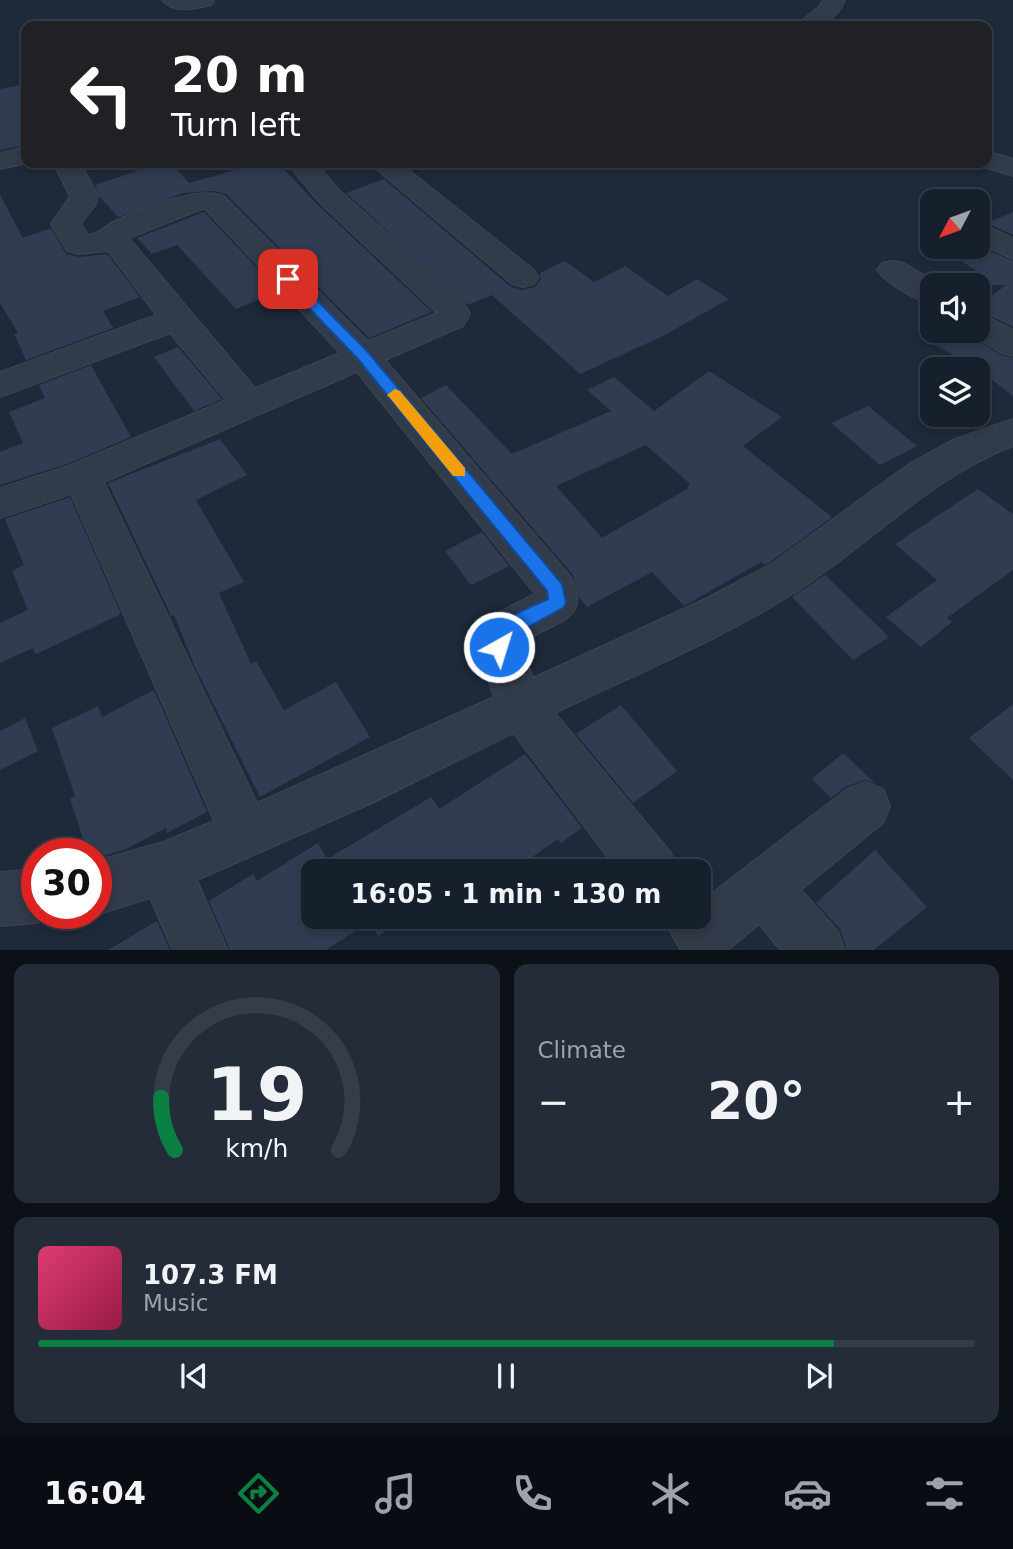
<!DOCTYPE html>
<html lang="en">
<head>
<meta charset="utf-8">
<style>
  :root { --surface:#161f2c; --page:#232c38; --text:#f1f3f6; --muted:#9ea2a9; --line:#353d48; --accent:#0b8043 }
  body { margin:0; font-family:"DejaVu Sans",sans-serif; background:var(--page); color:var(--text); height:100vh; display:flex; flex-direction:column; font-size:26px; white-space:nowrap }
  * { box-sizing:border-box; margin:0 }
  p { font-size:23px; color:var(--muted) }
  .icon { flex:none; width:38px; height:38px; fill:none; stroke:currentColor; stroke-width:2; stroke-linecap:round; stroke-linejoin:round }
  .map { position:relative; height:950px; overflow:hidden }
  .details { display:flex; flex-direction:column; gap:14px; padding:14px; background:#0c1118; flex:1 }
  .details>* { flex:none }
  .banner { position:absolute; left:21px; top:21px; width:971px; height:147px; border-radius:14px; box-shadow:0 4px 10px #0003,0 0 0 2px var(--line); background:#202124; color:#fff; overflow:hidden }
  .needle { width:46px; rotate:229deg }
  .buttons { position:absolute; left:920px; top:189px; display:grid; gap:14px }
  .buttons a { display:grid; place-items:center; width:70px; height:70px; border-radius:14px; background:var(--surface); box-shadow:0 4px 10px #0003,0 0 0 2px var(--line); font-size:35px }
  .speed { position:absolute; left:21px; top:838px; display:flex; gap:14px; font-size:35px; font-weight:700; text-align:center }
  .speed>* { display:grid; place-content:center; width:91px; height:91px; border-radius:50%; background:var(--surface); box-shadow:0 4px 10px #0003,0 0 0 2px var(--line); line-height:1 }
  .speed .limit { border:10px solid #d22; background:#fff; color:#111 }
  .pin { position:absolute; display:grid; place-items:center; width:60px; height:60px; color:#fff; margin:-30px; border-radius:14px; box-shadow:0 4px 10px #0006 }
  .me { position:absolute; width:77px; margin:-38px; rotate:39deg; stroke-linejoin:round; filter:drop-shadow(0 0 5px #0008) }
  .turn { display:flex; align-items:center; gap:24px; height:147px; padding:0 35px; font-size:32px }
  .turn .icon { width:91px; height:91px; stroke-width:2.5 }
  .turn b { display:block; font-size:49px; line-height:60px }
  .big { font-size:52px; font-weight:600; line-height:1.1 }
  .details .widget { flex:1; display:flex; flex-direction:column; justify-content:center; gap:10px; min-width:0; padding:0 24px; border-radius:14px; background:var(--page) }
  .details .dial { align-items:center; gap:0 }
  .dial svg { height:182px; overflow:visible; fill:none; stroke:var(--line); stroke-width:7; stroke-linecap:round; text-anchor:middle }
  .dial text { fill:var(--text); stroke:none }
  .song { display:flex; align-items:center; gap:21px }
  .cover { width:84px; height:84px; border-radius:10px; background:linear-gradient(135deg,hsl(340 70% 55%),hsl(340 70% 35%)) }
  .played { height:7px; border-radius:4px; background:linear-gradient(90deg,var(--accent) 85%,var(--line) 85%) }
  .keys { display:flex; justify-content:space-around; direction:ltr }
  .heat { display:flex; justify-content:space-between; align-items:center; font-size:38px; direction:ltr }
  .details .tiles { flex:1; display:grid; gap:14px; grid-template-columns:1fr 1fr }
  .widget:last-child { grid-column:span 2 }
  .trip { position:absolute; left:301px; top:859px; width:410px; height:70px; border-radius:14px; background:var(--surface); box-shadow:0 4px 10px #0003,0 0 0 2px var(--line); font-weight:600; line-height:70px; text-align:center }
  .tab-bar { display:flex; height:112px; justify-content:space-around; align-items:center; background:#090c12; color:var(--muted) }
  .tab-bar .icon { width:49px; height:49px }
  .tab-bar .current { color:var(--accent) }
  .tab-bar b { font-size:32px; color:var(--text) }
  .map>svg:first-child { display:block }
  .building { fill:#303c51; fill-rule:evenodd }
  .lines { fill:none; stroke-linecap:round; stroke-linejoin:round }
  .minor-casing { stroke:#3b4453; stroke-width:2 }
  .minor { fill:#323b4a; fill-rule:evenodd }
  .route { fill:#1a73e8; stroke:#114b97; stroke-width:2 }
  .slow { fill:#f59e0b }
</style>
</head>
<body>
<div class="map">
<svg width="1013" height="951" viewBox="0 0 1013 951">
  <rect width="100%" height="100%" fill="#1e293a"/>
  <!-- building -->
  <g class="building">
    <polygon points="26,84 26,145 0,150 0,89"/>
    <polygon points="160,163 172,163 189,183 239,169 237,163 278,163 317,204 432,312 369,338 226,194 215,191 184,193 118,217 100,197 95,185"/>
    <polygon points="384,179 511,287 522,290 535,287 541,279 540,273 565,261 594,282 625,266 668,296 697,279 729,299 663,336 580,374 492,295 468,305 346,193"/>
    <polygon points="0,195 23,238 51,228 66,254 79,257 107,254 140,297 103,311 113,328 26,360 14,334 18,333 0,303"/>
    <polygon points="204,212 279,291 236,309 177,245 152,254 137,238"/>
    <polygon points="1013,212 1013,235 987,223"/>
    <polygon points="978,246 1013,261 1013,327 978,310 978,306 1006,285 952,285 976,270 938,247"/>
    <polygon points="946,331 965,331 1000,355 1013,358 1013,396 978,369 930,342"/>
    <polygon points="178,347 222,399 194,411 154,357"/>
    <polygon points="91,365 131,437 67,464 0,485 0,452 23,443 9,412 45,398 39,385"/>
    <path d="M709,371l73,46 -39,29 89,71 -63,46 -5,2 -3,-3 -77,44 -32,-34 -65,35 -8,-10 -6,-22 -152,-177 25,-13 66,69 99,-43 -24,-21 27,-13 40,34zM646,445l44,39 -3,2 2,2 -87,50 -46,-52z"/>
    <polygon points="868,406 917,446 880,465 831,423"/>
    <polygon points="220,439 247,475 196,500 244,582 219,593 251,664 256,661 284,710 336,682 370,737 260,797 195,667 174,615 171,617 168,609 108,483"/>
    <polygon points="978,489 1013,514 1013,570 947,618 952,622 921,647 886,617 937,580 895,544"/>
    <polygon points="70,497 121,614 36,654 33,648 0,663 0,623 28,610 12,571 24,565 5,519"/>
    <polygon points="482,532 509,566 471,585 445,551"/>
    <polygon points="825,575 889,637 853,660 792,597"/>
    <polygon points="154,690 207,812 167,833 166,828 124,850 96,858 96,854 88,854 70,799 75,796 52,728 98,706 102,717"/>
    <polygon points="1013,704 1013,780 969,738"/>
    <polygon points="621,705 677,771 633,803 576,734"/>
    <polygon points="25,718 38,751 0,770 0,731"/>
    <polygon points="843,753 875,783 864,780 845,787 831,798 812,779"/>
    <polygon points="525,754 582,828 561,843 558,839 511,872 313,872 313,917 404,917 378,936 370,921 326,950 230,950 209,901 253,874 257,881 318,843 327,859 431,797 439,809"/>
    <polygon points="875,850 927,907 874,950 847,950 840,929 816,903"/>
    <polygon points="157,921 170,950 108,950"/>
  </g>
  <g class="lines">
    <defs>
      <g id="minor">
        <path d="M162,0h52l-3,5c-16,4 -37,9 -49,-5z"/>
        <path d="M823,0h22c-9,24 -27,26 -50,26l25,-20z"/>
        <polygon points="26,147 28,163 0,169 0,153"/>
        <polygon points="987,151 1013,159 1013,176 977,165 976,163 987,163"/>
        <path d="M53,163h28l17,33 -2,8 -15,20 7,11c9,0 15,-7 23,-12 24,-12 91,-40 114,-26l143,144 69,-28 -118,-111 -32,-39h29l23,27 123,110 8,14 -7,12 -78,34 186,217c24,47 -24,44 -50,68l12,33 172,-79 65,-34 139,-101 46,-25 58,-20v27c-84,33 -137,93 -211,142 -75,49 -166,86 -247,125l116,140 7,19h-59l-106,-139 -141,70 -175,77 31,71h-55l-23,-53 -54,17 -3,-1h3v-53l67,-19 51,-21 -143,-327 -71,24v-30l68,-22 158,-66 -56,-67 -170,64v-25l156,-57 -48,-64 -30,3 -11,-3 -16,-27 19,-28zM202,209h3l135,144 -85,35 -126,-150zM357,372l178,222c-68,33 -65,34 -41,103l-237,106 -153,-321z"/>
        <polygon points="369,163 400,163 534,270 539,277 534,284 523,287 512,284"/>
        <polygon points="978,222 1013,238 1013,259 978,243"/>
        <path d="M893,261l11,2 36,22h-7v20c-18,-5 -45,-20 -56,-35l5,-7z"/>
        <polygon points="978,312 1013,330 1013,356 1001,353 967,331 978,331"/>
        <polygon points="865,782 883,789 890,806 883,823 801,890 838,931 845,951 781,951 759,924 727,951 681,951 662,917 698,917 698,894 707,897 847,789"/>
        <polygon points="37,869 37,914 56,915 37,923 0,926 0,872"/>
      </g>
    </defs>
    <!-- minor casing -->
    <use href="#minor" class="minor-casing"/>
    <!-- minor -->
    <use href="#minor" class="minor"/>
  </g>
  <!-- route -->
  <path class="route" d="M284,276h9l74,75 195,233 4,19 -3,5 -51,28 -6,17h-13c-14,-29 35,-44 55,-54l-1,-8 -190,-233 -73,-76z"/>
  <!-- slow -->
  <polygon class="slow" points="395,389 400,391 465,468 465,476 453,476 390,398 387,395"/>
</svg>
<div class="buttons">
<a><svg class="needle" viewBox="-14 -14 28 28"><path d="M0-13l5 13h-10z" fill="#e53935"/><path d="M0 13l5-13h-10z" fill="#9ea2a9"/></svg></a>
<a><svg class="icon" aria-label="sound" viewBox="0 0 24 24"><path d="M4 9h4l5-4v14l-5-4H4zM17 9q2 3 0 6"/></svg></a>
<a><svg class="icon" aria-label="layers" viewBox="0 0 24 24"><path d="M12 4l9 5-9 5-9-5zM3 14l9 5 9-5"/></svg></a>
</div>
<div class="speed"><div class="limit">30</div></div>
<div class="pin" style="left:288px;top:279px;background:#d93025"><svg class="icon" aria-label="arrive" viewBox="0 0 24 24"><path d="M6 21V4h12l-3 4 3 4H6"/></svg></div>
<svg class="me" style="left:499px;top:647px" viewBox="-20 -20 40 40"><circle r="17" fill="#1a73e8" stroke="#fff" stroke-width="3"/><path d="M0-11L8 9 0 5-8 9z" fill="#fff"/></svg>
<div class="trip">16:05 · 1 min · 130 m</div>
<div class="banner">
<div class="turn"><svg class="icon" aria-label="left" viewBox="0 0 24 24"><path d="M17 20v-9H6M10 6l-5 5 5 5"/></svg><div><b>20 m</b>Turn left</div></div>
</div>
</div>
<section class="details">
<div class="tiles">
<div class="widget dial"><svg viewBox="0 0 100 80">
<path d="M14 69A42 42 0 1 1 86 69"/>
<path d="M14 69A42 42 0 0 1 8 46" stroke="#0b8043"/>
<text x="50" y="56" font-size="32" font-weight="700">19</text>
<text x="50" y="72" font-size="11">km/h</text>
</svg></div>
<div class="widget"><p>Climate</p>
<div class="heat"><a>−</a><b class="big">20°</b><a>+</a></div>
</div>
<div class="widget">
<div class="song"><i class="cover"></i><div><b>107.3 FM</b><p>Music</p></div></div>
<div class="played"></div>
<div class="keys"><svg class="icon" aria-label="previous" viewBox="0 0 24 24"><path d="M18 5L8 12l10 7zM5 5v14"/></svg><svg class="icon" aria-label="pause" viewBox="0 0 24 24"><path d="M8 5v14M16 5v14"/></svg><svg class="icon" aria-label="next" viewBox="0 0 24 24"><path d="M6 5l10 7-10 7zM19 5v14"/></svg></div>
</div>
</div>
</section>
<nav class="tab-bar">
<b>16:04</b>
<svg class="icon current" aria-label="directions" viewBox="0 0 24 24"><path d="M12 3l9 9-9 9-9-9zM9 14v-3h6M13 9l2 2-2 2"/></svg>
<svg class="icon" aria-label="music" viewBox="0 0 24 24"><path d="M9 18V5l10-2v13"/><circle cx="6" cy="18" r="3"/><circle cx="16" cy="16" r="3"/></svg>
<svg class="icon" aria-label="phone" viewBox="0 0 24 24"><path d="M5 4h4l2 5-3 2q2 4 5 5l2-3 5 2v4C11 20 4 13 5 4z"/></svg>
<svg class="icon" aria-label="climate" viewBox="0 0 24 24"><path d="M12 3v18M4 7l16 10M4 17L20 7"/></svg>
<svg class="icon" aria-label="car" viewBox="0 0 24 24"><path d="M5 17H2v-5l4-1 3-4h7l3 4 3 1v5h-3M9 17h6M6 11h13"/><circle cx="7" cy="17" r="2"/><circle cx="17" cy="17" r="2"/></svg>
<svg class="icon" aria-label="filters" viewBox="0 0 24 24"><path d="M4 7h16M4 17h16"/><circle cx="9" cy="7" r="2"/><circle cx="15" cy="17" r="2"/></svg>
</nav>
</body>
</html>
